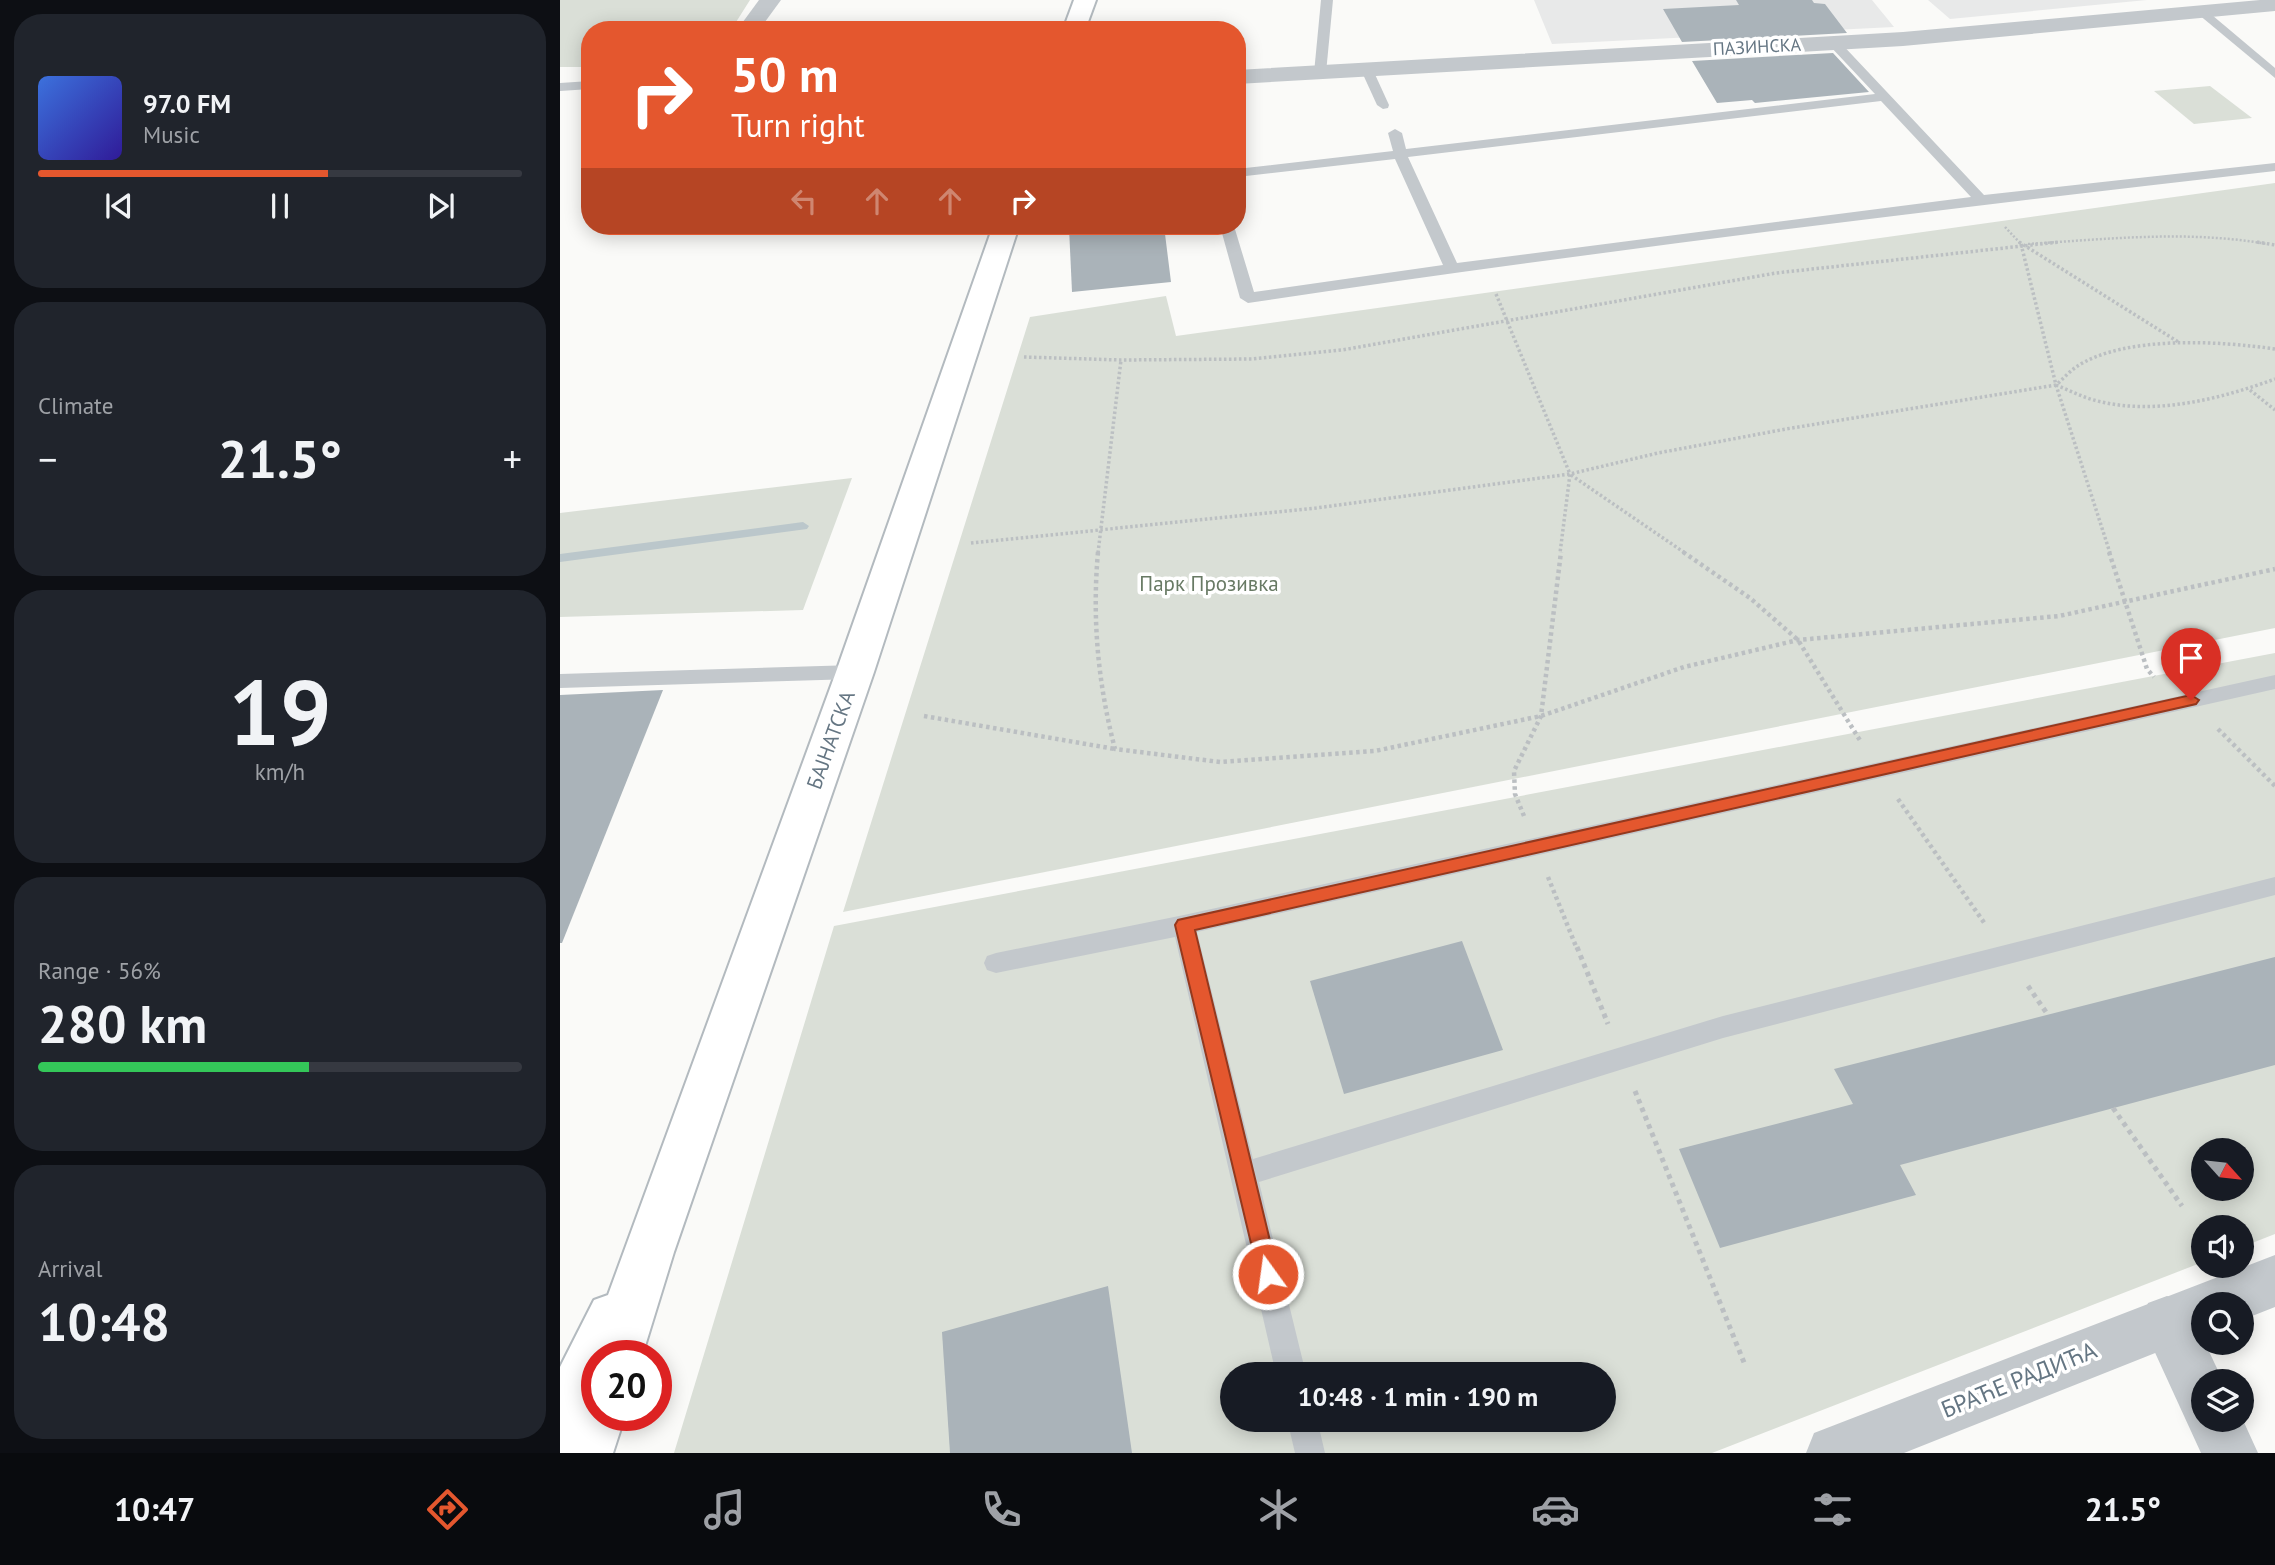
<!DOCTYPE html>
<html lang="en">
<head>
<meta charset="utf-8">
<style>
  :root { --surface:#171b24; --page:#20242c; --text:#f1f3f6; --muted:#9ea1a6; --line:#363941; --accent:#e4572e }
  body { margin:0; font-family:"PT Sans",sans-serif; background:var(--page); color:var(--text); height:100vh; display:flex; flex-direction:column; font-size:26px; white-space:nowrap }
  * { box-sizing:border-box; margin:0 }
  p { font-size:23px; color:var(--muted) }
  .icon { flex:none; width:38px; height:38px; fill:none; stroke:currentColor; stroke-width:2; stroke-linecap:round; stroke-linejoin:round }
  .map { position:relative; flex:1; overflow:hidden }
  .drawer { display:flex; flex-direction:column; gap:14px; padding:14px; background:#0d0f14; width:560px }
  .drawer>* { flex:none }
  .top-card { position:absolute; left:21px; top:21px; width:665px; height:214px; border-radius:28px; box-shadow:0 4px 18px #0003; background:#e4572e; color:#fff; overflow:hidden }
  .needle { width:46px; rotate:117deg }
  .tools { position:absolute; left:1631px; top:1138px; display:grid; gap:14px }
  .tools a { display:grid; place-items:center; width:63px; height:63px; border-radius:50%; background:var(--surface); box-shadow:0 4px 18px #0003; font-size:35px }
  .speed { position:absolute; left:21px; top:1340px; display:flex; gap:14px; font-size:35px; font-weight:700; text-align:center }
  .speed>* { display:grid; place-content:center; width:91px; height:91px; border-radius:50%; background:var(--surface); box-shadow:0 4px 18px #0003; line-height:1 }
  .speed .limit { border:10px solid #d22; background:#fff; color:#111 }
  .pin { position:absolute; display:grid; place-items:center; width:60px; height:60px; color:#fff; margin:-72px -30px; border-radius:50% 50% 50% 0; rotate:-45deg; box-shadow:0 0 7px #0007 }
  .pin .icon { rotate:45deg }
  .me { position:absolute; width:77px; margin:-38px; rotate:346deg; stroke-linejoin:round; filter:drop-shadow(0 0 5px #0008) }
  .turn { display:flex; align-items:center; gap:24px; height:147px; padding:0 35px; font-size:32px }
  .turn .icon { width:91px; height:91px; stroke-width:2.5 }
  .turn b { display:block; font-size:49px; line-height:60px }
  .lanes { display:flex; align-items:center; height:66px; padding:0 35px; background:#0003; justify-content:center; gap:35px; direction:ltr }
  .lanes .off { opacity:.35 }
  .big { font-size:52px; font-weight:700; line-height:1.1 }
  .drawer .card { flex:1; display:flex; flex-direction:column; justify-content:center; gap:10px; min-width:0; padding:0 24px; border-radius:28px; background:var(--page) }
  .drawer .dial { align-items:center; gap:0 }
  .dial b { font-size:91px; line-height:1 }
  .song { display:flex; align-items:center; gap:21px }
  .cover { width:84px; height:84px; border-radius:10px; background:linear-gradient(135deg,hsl(220 70% 55%),hsl(250 70% 35%)) }
  .played { height:7px; border-radius:4px; background:linear-gradient(90deg,var(--accent) 60%,var(--line) 60%) }
  .keys { display:flex; justify-content:space-around; direction:ltr }
  .heat { display:flex; justify-content:space-between; align-items:center; font-size:38px; direction:ltr }
  .charge { height:10px; border-radius:5px; background:linear-gradient(90deg,#34c759 56%,var(--line) 0) }
  .trip { position:absolute; left:660px; top:1362px; width:396px; height:70px; border-radius:35px; background:var(--surface); box-shadow:0 4px 18px #0003; font-weight:700; line-height:70px; text-align:center }
  .dock { display:flex; height:112px; justify-content:space-around; align-items:center; background:#090b0e; color:var(--muted) }
  .dock .icon { width:49px; height:49px }
  .dock .selected { color:var(--accent) }
  .dock b { font-size:32px; color:var(--text) }
  main { display:flex; flex:1; min-height:0 }
  .map>svg:first-child { display:block }
  .built { fill:#e8e9e9 }
  .green { fill:#dadfd7; fill-rule:evenodd }
  .lines { fill:none; stroke-linecap:round; stroke-linejoin:round }
  .stream { fill:#bbc7cb; fill-rule:evenodd }
  .building { fill:#aab3b9 }
  .secondary-casing { stroke:#b3babf; stroke-width:4 }
  .path-far3 { stroke:#bbbfc2; stroke-width:2.5; stroke-dasharray:2 2; stroke-linecap:butt }
  .path-far2 { stroke:#bbbfc2; stroke-width:3.5; stroke-dasharray:2.5 2.5; stroke-linecap:butt }
  .path-far1 { stroke:#bbbfc2; stroke-width:4.5; stroke-dasharray:3.5 3.5; stroke-linecap:butt }
  .path { stroke:#bbbfc2; stroke-width:5; stroke-dasharray:4.5 4.5; stroke-linecap:butt }
  .service { fill:#c3c8cc; fill-rule:evenodd }
  .minor { fill:#c3c8cc; fill-rule:evenodd }
  .tertiary { fill:#c3c8cc; fill-rule:evenodd }
  .secondary { fill:#fff; fill-rule:evenodd }
  .route { fill:#e4572e; stroke:#94391e; stroke-width:2 }
  .labels { text-anchor:middle; stroke-width:7; stroke-linejoin:round; paint-order:stroke }
  .far-street-label { font-size:18px; fill:#657683; stroke:#fff }
  .park-label { font-size:21px; fill:#687a64; stroke:#fff }
  .street-label { font-size:21px; fill:#657683; stroke:#fff }
  .near-street-label { font-size:24px; fill:#657683; stroke:#fff }
</style>
</head>
<body>
<main>
<section class="drawer">
<div class="card">
<div class="song"><i class="cover"></i><div><b>97.0 FM</b><p>Music</p></div></div>
<div class="played"></div>
<div class="keys"><svg class="icon" aria-label="previous" viewBox="0 0 24 24"><path d="M18 5L8 12l10 7zM5 5v14"/></svg><svg class="icon" aria-label="pause" viewBox="0 0 24 24"><path d="M8 5v14M16 5v14"/></svg><svg class="icon" aria-label="next" viewBox="0 0 24 24"><path d="M6 5l10 7-10 7zM19 5v14"/></svg></div>
</div>
<div class="card"><p>Climate</p>
<div class="heat"><a>−</a><b class="big">21.5°</b><a>+</a></div>
</div>
<div class="card dial"><b>19</b><p>km/h</p></div>
<div class="card"><p>Range · 56%</p><b class="big">280 km</b><div class="charge"></div></div>
<div class="card"><p>Arrival</p><b class="big">10:48</b></div>
</section>
<div class="map">
<svg width="1715" height="1453" viewBox="0 0 1715 1453">
  <rect width="100%" height="100%" fill="#fafaf8"/>
  <!-- built -->
  <g class="built">
    <polygon points="974,0 1312,0 1334,27 992,44"/>
    <polygon points="1368,0 1587,0 1390,19"/>
  </g>
  <!-- green -->
  <g class="green">
    <polygon points="0,0 190,0 171,30 30,30 30,67 0,67"/>
    <polygon points="1650,86 1692,118 1634,124 1594,91"/>
    <polygon points="1715,183 1715,628 283,912 470,317 606,296 616,336"/>
    <polygon points="292,478 243,610 0,617 0,513"/>
    <path d="M1715,653v581l-33,13v-20h-39v35l-491,191h-1038l160,-527zM1643,1150h39v38h-39zM672,1374h371v45h-371z"/>
  </g>
  <g class="lines">
    <!-- stream -->
    <polygon class="stream" points="243,522 249,526 247,529 0,562 0,554"/>
  </g>
  <!-- building -->
  <g class="building">
    <polygon points="1176,0 1252,0 1254,3 1265,4 1287,33 1122,42 1103,9 1179,5"/>
    <polygon points="1273,53 1309,92 1195,103 1192,100 1157,103 1132,61"/>
    <polygon points="535,226 604,226 611,282 512,292 509,228"/>
    <polygon points="103,690 2,943 0,943 0,695"/>
    <polygon points="902,941 943,1050 784,1094 750,981"/>
    <polygon points="1715,957 1715,1065 1340,1165 1356,1195 1160,1248 1119,1149 1293,1104 1274,1069"/>
    <polygon points="548,1286 572,1453 390,1453 382,1332"/>
  </g>
  <g class="lines">
    <defs>
      <g id="secondary">
        <polygon points="514,0 536,0 525,30 503,30"/>
        <polygon points="433,226 459,226 314,672 114,1252 82,1356 37,1356 37,1416 65,1416 53,1453 0,1453 0,1367 34,1300 48,1295 276,672"/>
      </g>
    </defs>
    <!-- secondary casing -->
    <use href="#secondary" class="secondary-casing"/>
    <!-- path-far3 -->
    <g class="path-far3">
      <polyline points="1445,227 1461,244"/>
      <path d="M1468,244c80,-5 160,-14 239,0"/>
    </g>
    <!-- path-far2 -->
    <g class="path-far2">
      <polyline points="1459,242 1620,343"/>
      <polyline points="1697,242 1715,245"/>
      <polyline points="1461,244 1496,385 1550,553"/>
      <polyline points="936,294 1010,474 1000,553"/>
      <polyline points="464,357 561,360 692,359 782,350 1216,273 1499,242"/>
      <path d="M1496,385c15,6 30,14 46,17 56,13 121,-4 173,-23"/>
      <polyline points="1690,390 1715,410"/>
      <polyline points="1011,475 1125,553"/>
      <path d="M411,543l345,-35 254,-34 88,-21 128,-24 270,-44c7,-6 13,-13 20,-18 48,-32 144,-26 199,-18"/>
      <polyline points="538,553 561,360"/>
    </g>
    <!-- path-far1 -->
    <g class="path-far1">
      <path d="M538,552c-6,67 0,132 17,197l105,13 155,-11 166,-35 143,-49 114,-27 261,-24 216,-47"/>
      <polyline points="1123,552 1190,598 1238,640 1301,742"/>
      <polyline points="1549,552 1587,669 1594,677"/>
      <polyline points="364,716 555,749"/>
      <polyline points="1658,729 1715,786"/>
      <polyline points="1338,799 1425,924"/>
      <polyline points="964,816 955,794 954,771 981,716 1001,552"/>
      <polyline points="988,877 1017,949"/>
    </g>
    <!-- path -->
    <g class="path">
      <polyline points="1017,947 1048,1024"/>
      <polyline points="1468,986 1488,1015"/>
      <polyline points="1075,1091 1185,1365"/>
      <polyline points="1553,1108 1622,1206"/>
    </g>
    <!-- service -->
    <g class="service">
      <polygon points="761,0 773,0 766,73 760,77 754,73"/>
      <polygon points="1638,10 1646,10 1715,68 1715,78 1638,14"/>
      <path d="M1273,38l4,1 147,156 291,-32v8c-343,39 -686,81 -1027,132l-8,-5 -20,-72h14l20,66 189,-27 -48,-106 -158,18v-8l156,-18 -5,-18 7,-4 7,4 4,16 469,-55 -46,-49v-6zM1321,101l90,96 -514,66 -49,-106z"/>
      <polygon points="807,66 813,70 829,105 828,108 823,109 817,105 801,70"/>
      <polygon points="30,81 30,89 0,91 0,83"/>
      <polygon points="295,665 302,667 305,672 302,677 295,679 0,688 0,674"/>
      <polygon points="1715,675 1715,689 637,932 693,1159 1163,1016 1715,877 1715,895 1163,1038 699,1182 746,1374 716,1374 615,937 436,973 427,970 424,963 427,956 436,953 624,915"/>
      <polygon points="727,1419 757,1419 765,1453 735,1453"/>
    </g>
    <!-- minor -->
    <g class="minor">
      <polygon points="199,0 221,0 199,30 177,30"/>
      <polygon points="1700,0 1715,0 1715,11 1343,46 677,84 677,70 1343,32"/>
      <polygon points="1607,1296 1626,1303 1663,1381 1643,1381 1643,1419 1682,1418 1698,1453 1641,1453 1581,1322 1588,1303"/>
    </g>
    <!-- tertiary -->
    <polygon class="tertiary" points="1715,1255 1715,1307 1682,1320 1682,1304 1643,1304 1643,1334 1344,1453 1246,1453 1254,1433"/>
    <!-- secondary -->
    <use href="#secondary" class="secondary"/>
  </g>
  <!-- route -->
  <polygon class="route" points="1631,695 1639,700 1636,704 635,930 718,1274 715,1281 708,1284 700,1281 615,925 618,920"/>
  <g class="labels">
    <!-- far-street labels -->
    <g class="far-street-label">
      <text transform="translate(1197 47) rotate(-3)" y="6">ПАЗИНСКА</text>
    </g>
    <!-- park labels -->
    <g class="park-label">
      <text x="649" y="591">Парк Прозивка</text>
    </g>
    <!-- street labels -->
    <g class="street-label">
      <text transform="translate(271 740) rotate(-70)" y="7">БАЈНАТСКА</text>
    </g>
    <!-- near-street labels -->
    <g class="near-street-label">
      <text transform="translate(1459 1380) rotate(-22)" y="8">БРАЋЕ РАДИЋА</text>
    </g>
  </g>
</svg>
<div class="tools">
<a><svg class="needle" viewBox="-14 -14 28 28"><path d="M0-13l5 13h-10z" fill="#e53935"/><path d="M0 13l5-13h-10z" fill="#9ea1a6"/></svg></a>
<a><svg class="icon" aria-label="sound" viewBox="0 0 24 24"><path d="M4 9h4l5-4v14l-5-4H4zM17 9q2 3 0 6"/></svg></a>
<a><svg class="icon" aria-label="search" viewBox="0 0 24 24"><circle cx="10" cy="10" r="6"/><path d="M15 15l6 6"/></svg></a>
<a><svg class="icon" aria-label="layers" viewBox="0 0 24 24"><path d="M12 4l9 5-9 5-9-5zM3 14l9 5 9-5"/></svg></a>
</div>
<div class="speed"><div class="limit">20</div></div>
<div class="pin" style="left:1631px;top:700px;background:#d93025"><svg class="icon" aria-label="arrive" viewBox="0 0 24 24"><path d="M6 21V4h12l-3 4 3 4H6"/></svg></div>
<svg class="me" style="left:708px;top:1274px" viewBox="-20 -20 40 40"><circle r="17" fill="#e4572e" stroke="#fff" stroke-width="3"/><path d="M0-11L8 9 0 5-8 9z" fill="#fff"/></svg>
<div class="trip">10:48 · 1 min · 190 m</div>
<div class="top-card">
<div class="turn"><svg class="icon" aria-label="right" viewBox="0 0 24 24"><path d="M7 20v-9h11M14 6l5 5-5 5"/></svg><div><b>50 m</b>Turn right</div></div>
<div class="lanes"><svg class="icon off" aria-label="left" viewBox="0 0 24 24"><path d="M17 20v-9H6M10 6l-5 5 5 5"/></svg><svg class="icon off" aria-label="ahead" viewBox="0 0 24 24"><path d="M12 20V5M6 11l6-6 6 6"/></svg><svg class="icon off" aria-label="ahead" viewBox="0 0 24 24"><path d="M12 20V5M6 11l6-6 6 6"/></svg><svg class="icon" aria-label="right" viewBox="0 0 24 24"><path d="M7 20v-9h11M14 6l5 5-5 5"/></svg></div>
</div>
</div>
</main>
<nav class="dock">
<b>10:47</b>
<svg class="icon selected" aria-label="directions" viewBox="0 0 24 24"><path d="M12 3l9 9-9 9-9-9zM9 14v-3h6M13 9l2 2-2 2"/></svg>
<svg class="icon" aria-label="music" viewBox="0 0 24 24"><path d="M9 18V5l10-2v13"/><circle cx="6" cy="18" r="3"/><circle cx="16" cy="16" r="3"/></svg>
<svg class="icon" aria-label="phone" viewBox="0 0 24 24"><path d="M5 4h4l2 5-3 2q2 4 5 5l2-3 5 2v4C11 20 4 13 5 4z"/></svg>
<svg class="icon" aria-label="climate" viewBox="0 0 24 24"><path d="M12 3v18M4 7l16 10M4 17L20 7"/></svg>
<svg class="icon" aria-label="car" viewBox="0 0 24 24"><path d="M5 17H2v-5l4-1 3-4h7l3 4 3 1v5h-3M9 17h6M6 11h13"/><circle cx="7" cy="17" r="2"/><circle cx="17" cy="17" r="2"/></svg>
<svg class="icon" aria-label="filters" viewBox="0 0 24 24"><path d="M4 7h16M4 17h16"/><circle cx="9" cy="7" r="2"/><circle cx="15" cy="17" r="2"/></svg>
<b>21.5°</b>
</nav>
</body>
</html>
